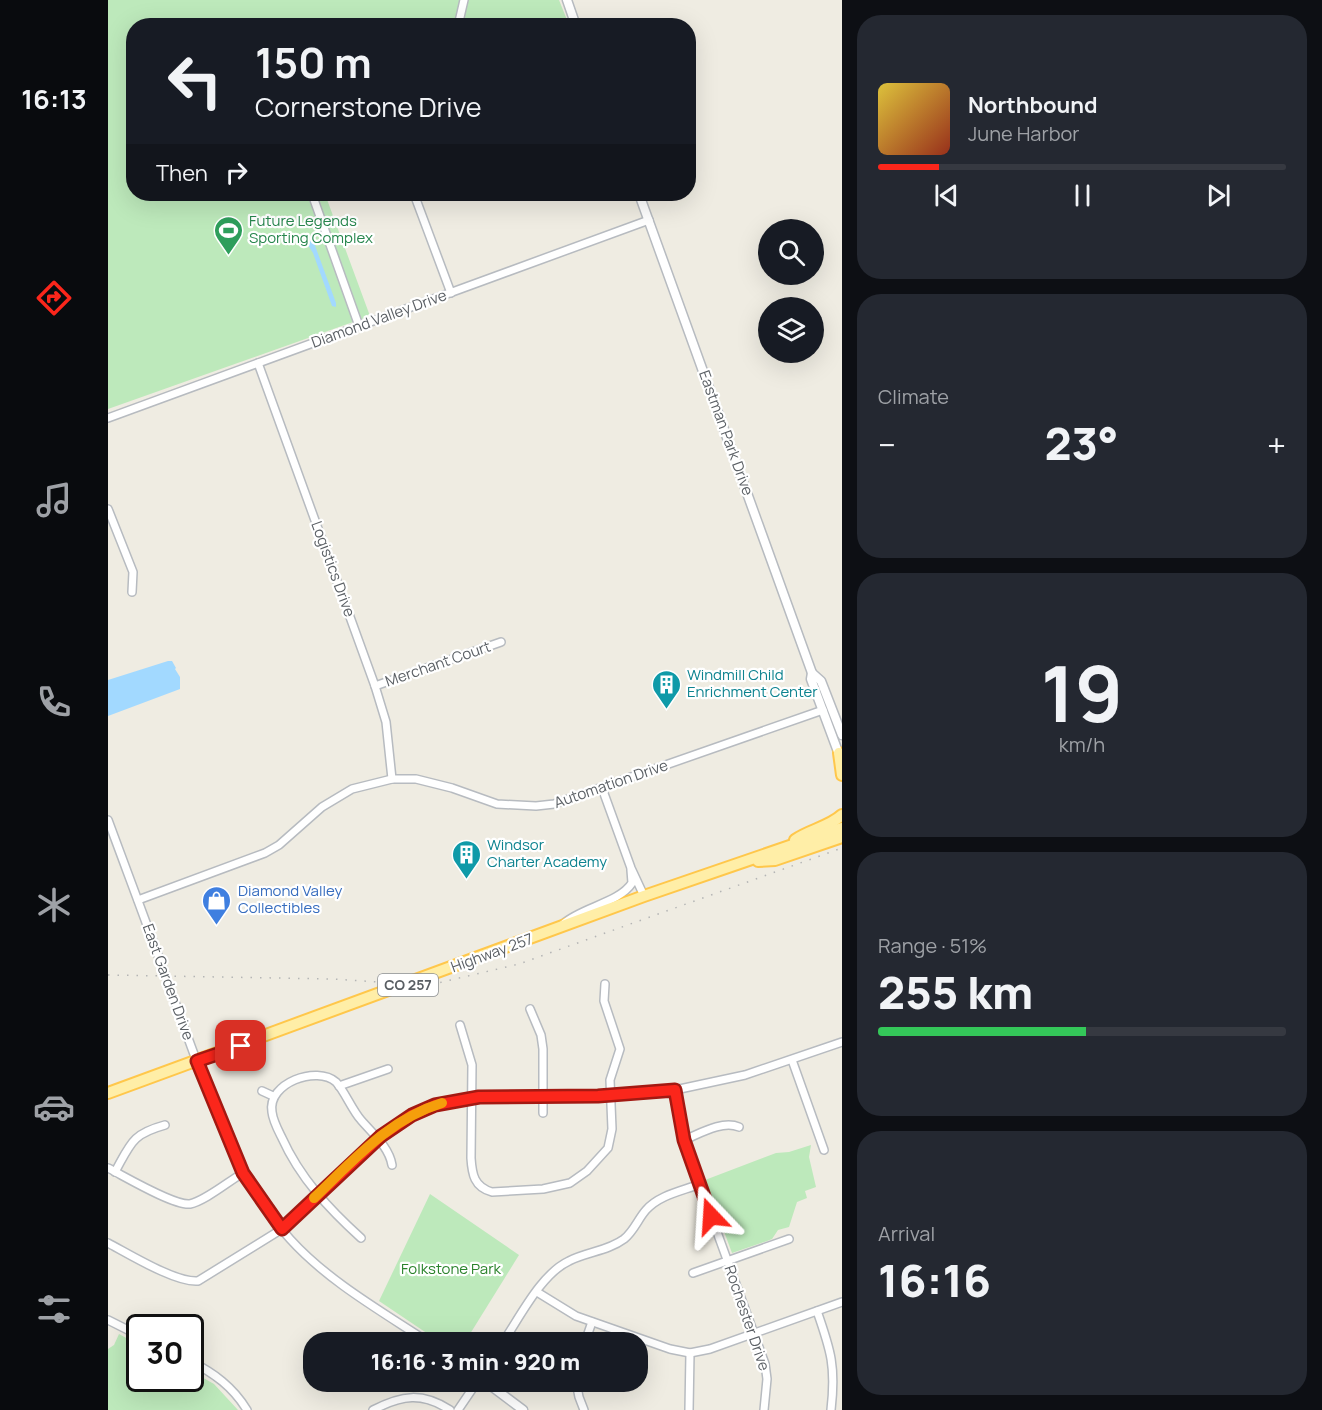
<!DOCTYPE html>
<html lang="en">
<head>
<meta charset="utf-8">
<style>
  :root { --surface:#171b24; --page:#242831; --text:#f1f3f6; --muted:#9ea1a6; --line:#363941; --accent:#fb261b }
  body { margin:0; font-family:Manrope,sans-serif; background:var(--page); color:var(--text); height:100vh; display:flex; flex-direction:column; font-size:22px; white-space:nowrap }
  * { box-sizing:border-box; margin:0 }
  p { font-size:20px; color:var(--muted) }
  .icon { flex:none; width:33px; height:33px; fill:none; stroke:currentColor; stroke-width:2; stroke-linecap:round; stroke-linejoin:round }
  .map { position:relative; flex:1; overflow:hidden }
  .sheet { display:flex; flex-direction:column; gap:15px; padding:15px; background:#0d0f14; width:480px }
  .sheet>* { flex:none }
  .top-card { position:absolute; left:18px; top:18px; width:570px; height:183px; border-radius:24px; box-shadow:0 6px 24px #0002; background:#171b24; color:var(--text); overflow:hidden }
  .controls { position:absolute; left:650px; top:219px; display:grid; gap:12px }
  .controls a { display:grid; place-items:center; width:66px; height:66px; border-radius:50%; background:var(--surface); box-shadow:0 6px 24px #0002; font-size:30px }
  .speed { position:absolute; left:18px; top:1314px; display:flex; gap:12px; font-size:30px; font-weight:700; text-align:center }
  .speed>* { display:grid; place-content:center; width:78px; height:78px; border-radius:50%; background:var(--surface); box-shadow:0 6px 24px #0002; line-height:1 }
  .speed .limit { border:3px solid #111; border-radius:9px; background:#fff; color:#111 }
  .pin { position:absolute; display:grid; place-items:center; width:51px; height:51px; color:#fff; margin:-26px; border-radius:12px; box-shadow:0 3px 9px #0006 }
  .me { position:absolute; width:66px; margin:-33px; rotate:340deg; stroke-linejoin:round; filter:drop-shadow(0 0 4px #0008) }
  .turn { display:flex; align-items:center; gap:21px; height:126px; padding:0 30px; font-size:27px }
  .turn .icon { width:78px; height:78px; stroke-width:2.5 }
  .turn b { display:block; font-size:42px; line-height:51px }
  .then { display:flex; align-items:center; height:57px; padding:0 30px; background:#0003; gap:12px; font-size:22px }
  .big { font-size:45px; font-weight:800; line-height:1.1 }
  .sheet .tile { flex:1; display:flex; flex-direction:column; justify-content:center; gap:9px; min-width:0; padding:0 21px; border-radius:24px; background:var(--page) }
  .sheet .dial { align-items:center; gap:0 }
  .dial b { font-size:78px; line-height:1 }
  .song { display:flex; align-items:center; gap:18px }
  .cover { width:72px; height:72px; border-radius:9px; background:linear-gradient(135deg,hsl(50 70% 55%),hsl(10 70% 35%)) }
  .played { height:6px; border-radius:3px; background:linear-gradient(90deg,var(--accent) 15%,var(--line) 15%) }
  .keys { display:flex; justify-content:space-around; direction:ltr }
  .heat { display:flex; justify-content:space-between; align-items:center; font-size:33px; direction:ltr }
  .charge { height:9px; border-radius:4px; background:linear-gradient(90deg,#34c759 51%,var(--line) 0) }
  .trip { position:absolute; left:195px; top:1332px; width:345px; height:60px; border-radius:24px; background:var(--surface); box-shadow:0 6px 24px #0002; font-weight:800; line-height:60px; text-align:center }
  main { display:flex; flex:1; min-height:0 }
  .tabs { display:flex; flex-direction:column; width:108px; justify-content:space-around; align-items:center; background:#090b0e; color:var(--muted) }
  .tabs .icon { width:42px; height:42px }
  .tabs .active { color:var(--accent) }
  .tabs b { font-size:27px; color:var(--text) }
  .map>svg:first-child { display:block }
  .green { fill:#bde9bb }
  .water { fill:#a2d9ff }
  .lines { fill:none; stroke-linecap:round; stroke-linejoin:round }
  .minor-casing { stroke:#b7bbc0; stroke-width:10 }
  .tertiary-casing { stroke:#b7bbc0; stroke-width:11 }
  .primary-casing { stroke:#ffc74b; stroke-width:14 }
  .minor { stroke:#fff; stroke-width:7 }
  .tertiary { stroke:#fff; stroke-width:8 }
  .primary { stroke:#ffeea7; stroke-width:10 }
  .rail { stroke:#b4b5b5; stroke-width:1.5; stroke-dasharray:1.5 8; stroke-linecap:butt }
  .route-casing { stroke:#a31912; stroke-width:15 }
  .route { stroke:#fb261b; stroke-width:10 }
  .slow { stroke:#f59e0b; stroke-width:10 }
  .labels { text-anchor:middle; stroke-width:4.5; stroke-linejoin:round; paint-order:stroke }
  .shield { fill:#fff; stroke:#8c8f92; stroke-width:1.5 }
  .shield-label { font-size:14px; font-weight:bold; fill:#5a5f64 }
  .leisure-label { font-size:15px; fill:#27864d; stroke:#fff; text-anchor:start }
  .street-label { font-size:15px; fill:#5a5f64; stroke:#fff }
  .culture-label { font-size:15px; fill:#0d838f; stroke:#fff; text-anchor:start }
  .shop-label { font-size:15px; fill:#366cbe; stroke:#fff; text-anchor:start }
  .park-label { font-size:15px; fill:#2b832c; stroke:#fff }
</style>
</head>
<body>
<main>
<nav class="tabs">
<b>16:13</b>
<svg class="icon active" aria-label="directions" viewBox="0 0 24 24"><path d="M12 3l9 9-9 9-9-9zM9 14v-3h6M13 9l2 2-2 2"/></svg>
<svg class="icon" aria-label="music" viewBox="0 0 24 24"><path d="M9 18V5l10-2v13"/><circle cx="6" cy="18" r="3"/><circle cx="16" cy="16" r="3"/></svg>
<svg class="icon" aria-label="phone" viewBox="0 0 24 24"><path d="M5 4h4l2 5-3 2q2 4 5 5l2-3 5 2v4C11 20 4 13 5 4z"/></svg>
<svg class="icon" aria-label="climate" viewBox="0 0 24 24"><path d="M12 3v18M4 7l16 10M4 17L20 7"/></svg>
<svg class="icon" aria-label="car" viewBox="0 0 24 24"><path d="M5 17H2v-5l4-1 3-4h7l3 4 3 1v5h-3M9 17h6M6 11h13"/><circle cx="7" cy="17" r="2"/><circle cx="17" cy="17" r="2"/></svg>
<svg class="icon" aria-label="filters" viewBox="0 0 24 24"><path d="M4 7h16M4 17h16"/><circle cx="9" cy="7" r="2"/><circle cx="15" cy="17" r="2"/></svg>
</nav>
<div class="map">
<svg width="734" height="1410" viewBox="0 0 734 1410">
  <rect width="100%" height="100%" fill="#efece2"/>
  <!-- green -->
  <g class="green">
    <polygon points="0,0 451,0 461,25 26,26 26,194 217,194 262,316 0,409"/>
    <polygon points="703,1145 701,1157 708,1187 697,1191 699,1198 689,1202 681,1227 670,1230 664,1239 659,1241 624,1253 597,1180 668,1153 681,1152"/>
    <polygon points="322,1194 411,1255 357,1342 332,1342 271,1301"/>
    <polygon points="11,1334 31,1345 32,1378 82,1378 83,1371 106,1384 130,1410 0,1410 0,1349 6,1345"/>
  </g>
  <!-- water -->
  <g class="water">
    <polygon points="205,240 228,303 228,307 224,306 205,253 198,242"/>
    <polygon points="60,661 64,661 68,668 67,669 72,677 72,689 0,716 0,680"/>
  </g>
  <g class="lines">
    <defs>
      <g id="minor">
        <polyline points="350,26 356,0"/>
        <polyline points="204,194 251,326"/>
        <polyline points="306,194 343,293"/>
        <polyline points="150,363 267,686 278,722 284,779"/>
        <polyline points="0,418 541,220"/>
        <polyline points="0,509 25,572 24,592"/>
        <polyline points="267,686 393,642"/>
        <polyline points="494,788 523,868 536,896"/>
        <path d="M0,820c24,65 49,131 72,196 29,78 54,161 110,223 38,42 91,72 138,103"/>
        <polyline points="30,900 157,853 171,845 214,807 244,789 284,779 308,779 344,788 389,804 428,806 446,804 715,710"/>
        <path d="M455,924c19,-17 56,-21 69,-41l-1,-13"/>
        <polyline points="422,1009 433,1035 435,1049 435,1113"/>
        <path d="M352,1025l12,40 -1,93c1,16 3,29 21,34l51,-3 27,-6 17,-12 21,-23 4,-19 -2,-49 10,-31 -16,-48 1,-17"/>
        <polyline points="684,1060 716,1150"/>
        <polyline points="231,1086 280,1069"/>
        <polyline points="567,1090 572,1123 581,1155 657,1364 659,1379 656,1410"/>
        <polyline points="154,1091 165,1096"/>
        <path d="M576,1140c15,-6 38,-20 55,-13"/>
        <path d="M0,1168c16,8 66,38 82,36 15,-3 39,-23 53,-31"/>
        <path d="M7,1172c16,-29 17,-38 50,-47"/>
        <path d="M253,1238c-32,-29 -61,-60 -79,-100 -4,-8 -9,-17 -10,-26 -5,-29 45,-47 64,-30 8,8 16,28 25,38 12,14 28,27 31,45"/>
        <path d="M0,1243c21,11 68,40 90,38l84,-52 108,-101 22,-13 23,-10 44,-8 119,-1 77,-6 70,-15 97,-33"/>
        <polyline points="585,1273 681,1239"/>
        <polyline points="429,1292 468,1316 562,1349 582,1353 602,1349 734,1302"/>
        <path d="M709,1311c14,40 19,56 14,99"/>
        <polyline points="0,1320 32,1336"/>
        <path d="M395,1342c17,-25 38,-68 66,-81 17,-9 39,-10 55,-22 10,-8 14,-20 22,-29 13,-15 36,-19 54,-26"/>
        <polyline points="477,1342 484,1322"/>
        <path d="M82,1361c24,12 43,26 57,49"/>
        <polyline points="468,1382 471,1397 476,1410"/>
        <path d="M265,1410c29,-15 49,-18 77,0"/>
        <polyline points="350,1410 369,1382"/>
        <polyline points="581,1410 582,1353"/>
      </g>
      <g id="tertiary">
        <polyline points="459,0 468,26"/>
        <polyline points="531,194 704,673 703,679 732,757"/>
        <polyline points="704,673 713,681 734,735"/>
        <polyline points="378,1382 415,1410"/>
      </g>
      <g id="primary">
        <polyline points="731,753 734,775"/>
        <path d="M687,840c14,-10 34,-13 47,-25"/>
        <polyline points="650,861 667,860 734,837"/>
        <polyline points="0,1093 536,896 734,828"/>
      </g>
    </defs>
    <!-- minor casing -->
    <use href="#minor" class="minor-casing"/>
    <!-- tertiary casing -->
    <use href="#tertiary" class="tertiary-casing"/>
    <!-- primary casing -->
    <use href="#primary" class="primary-casing"/>
    <!-- minor -->
    <use href="#minor" class="minor"/>
    <!-- tertiary -->
    <use href="#tertiary" class="tertiary"/>
    <!-- primary -->
    <use href="#primary" class="primary"/>
    <!-- rail -->
    <polyline class="rail" points="0,975 225,979 301,984 330,983 411,964 734,848"/>
  </g>
  <g class="lines">
    <defs>
      <polyline id="route" points="133,1046 89,1061 135,1173 174,1229 273,1136 304,1115 327,1105 371,1097 490,1096 567,1090 576,1140 603,1216"/>
    </defs>
    <!-- route casing -->
    <use href="#route" class="route-casing"/>
    <!-- route -->
    <use href="#route" class="route"/>
    <!-- slow -->
    <path class="slow" d="M206,1198c39,-37 75,-79 128,-95"/>
  </g>
  <!-- icons -->
  <defs>
    <symbol id="stadium-pin" viewBox="-11 -11 22 30"><path d="M0 17L-7.5 6A9.5 9.5 0 1 1 7.5 6Z" fill="#2e9e5b" stroke="#fff"/><path d="M0-5a6.5 5 0 1 0 0 10a6.5 5 0 1 0 0-10ZM-3.5-1.8h7v3.6h-7Z" fill="#fff"/></symbol>
    <symbol id="building-pin" viewBox="-11 -11 22 30"><path d="M0 17L-7.5 6A9.5 9.5 0 1 1 7.5 6Z" fill="#0f9aa8" stroke="#fff"/><path d="M-4-6H4V6H1V3H-1V6H-4ZM-2.5-4.3h1.7v1.8h-1.7ZM.8-4.3h1.7v1.8H.8ZM-2.5-1h1.7V.8h-1.7ZM.8-1h1.7V.8H.8Z" fill="#fff"/></symbol>
    <symbol id="shop-pin" viewBox="-11 -11 22 30"><path d="M0 17L-7.5 6A9.5 9.5 0 1 1 7.5 6Z" fill="#3f7fe0" stroke="#fff"/><path d="M-5-2.5h2.3a2.7 3.5 0 0 1 5.4 0H5L5.5 6h-11ZM-1.5-2.5h3a1.5 2.3 0 0 0-3 0Z" fill="#fff"/></symbol>
  </defs>
  <g fill-rule="evenodd">
    <use href="#stadium-pin" x="104" y="214" width="33" height="45"/>
    <use href="#building-pin" x="542" y="668" width="33" height="45"/>
    <use href="#building-pin" x="342" y="838" width="33" height="45"/>
    <use href="#shop-pin" x="92" y="884" width="33" height="45"/>
  </g>
  <g class="labels">
    <!-- shield labels -->
    <rect class="shield" x="270" y="974" width="60" height="22" rx="4.5"/>
    <g class="shield-label">
      <text x="300" y="990">CO 257</text>
    </g>
    <!-- leisure labels -->
    <g class="leisure-label">
      <text x="141" y="226">Future Legends<tspan x="141" dy="17">Sporting Complex</tspan></text>
    </g>
    <!-- street labels -->
    <g class="street-label">
      <text transform="translate(271 319) rotate(-20)" y="5">Diamond Valley Drive</text>
      <text transform="translate(618 433) rotate(70)" y="5">Eastman Park Drive</text>
      <text transform="translate(225 569) rotate(70)" y="5">Logistics Drive</text>
      <text transform="translate(330 664) rotate(-19)" y="5">Merchant Court</text>
      <text transform="translate(503 784) rotate(-19)" y="5">Automation Drive</text>
      <text transform="translate(384 953) rotate(-20)" y="5">Highway 257</text>
      <text transform="translate(60 982) rotate(70)" y="5">East Garden Drive</text>
      <text transform="translate(639 1318) rotate(71)" y="5">Rochester Drive</text>
    </g>
    <!-- culture labels -->
    <g class="culture-label">
      <text x="579" y="680">Windmill Child<tspan x="579" dy="17">Enrichment Center</tspan></text>
      <text x="379" y="850">Windsor<tspan x="379" dy="17">Charter Academy</tspan></text>
    </g>
    <!-- shop labels -->
    <g class="shop-label">
      <text x="130" y="896">Diamond Valley<tspan x="130" dy="17">Collectibles</tspan></text>
    </g>
    <!-- park labels -->
    <g class="park-label">
      <text x="343" y="1274">Folkstone Park</text>
    </g>
  </g>
</svg>
<div class="controls">
<a><svg class="icon" aria-label="search" viewBox="0 0 24 24"><circle cx="10" cy="10" r="6"/><path d="M15 15l6 6"/></svg></a>
<a><svg class="icon" aria-label="layers" viewBox="0 0 24 24"><path d="M12 4l9 5-9 5-9-5zM3 14l9 5 9-5"/></svg></a>
</div>
<div class="speed"><div class="limit">30</div></div>
<div class="pin" style="left:133px;top:1046px;background:#d93025"><svg class="icon" aria-label="arrive" viewBox="0 0 24 24"><path d="M6 21V4h12l-3 4 3 4H6"/></svg></div>
<svg class="me" style="left:603px;top:1216px" viewBox="-20 -20 40 40"><path d="M0-17L14 15 0 8-14 15z" fill="#fb261b" stroke="#fff" stroke-width="4"/></svg>
<div class="trip">16:16 · 3 min · 920 m</div>
<div class="top-card">
<div class="turn"><svg class="icon" aria-label="left" viewBox="0 0 24 24"><path d="M17 20v-9H6M10 6l-5 5 5 5"/></svg><div><b>150 m</b>Cornerstone Drive</div></div>
<div class="then">Then<svg class="icon" aria-label="right" viewBox="0 0 24 24"><path d="M7 20v-9h11M14 6l5 5-5 5"/></svg></div>
</div>
</div>
<section class="sheet">
<div class="tile">
<div class="song"><i class="cover"></i><div><b>Northbound</b><p>June Harbor</p></div></div>
<div class="played"></div>
<div class="keys"><svg class="icon" aria-label="previous" viewBox="0 0 24 24"><path d="M18 5L8 12l10 7zM5 5v14"/></svg><svg class="icon" aria-label="pause" viewBox="0 0 24 24"><path d="M8 5v14M16 5v14"/></svg><svg class="icon" aria-label="next" viewBox="0 0 24 24"><path d="M6 5l10 7-10 7zM19 5v14"/></svg></div>
</div>
<div class="tile"><p>Climate</p>
<div class="heat"><a>−</a><b class="big">23°</b><a>+</a></div>
</div>
<div class="tile dial"><b>19</b><p>km/h</p></div>
<div class="tile"><p>Range · 51%</p><b class="big">255 km</b><div class="charge"></div></div>
<div class="tile"><p>Arrival</p><b class="big">16:16</b></div>
</section>
</main>
</body>
</html>
